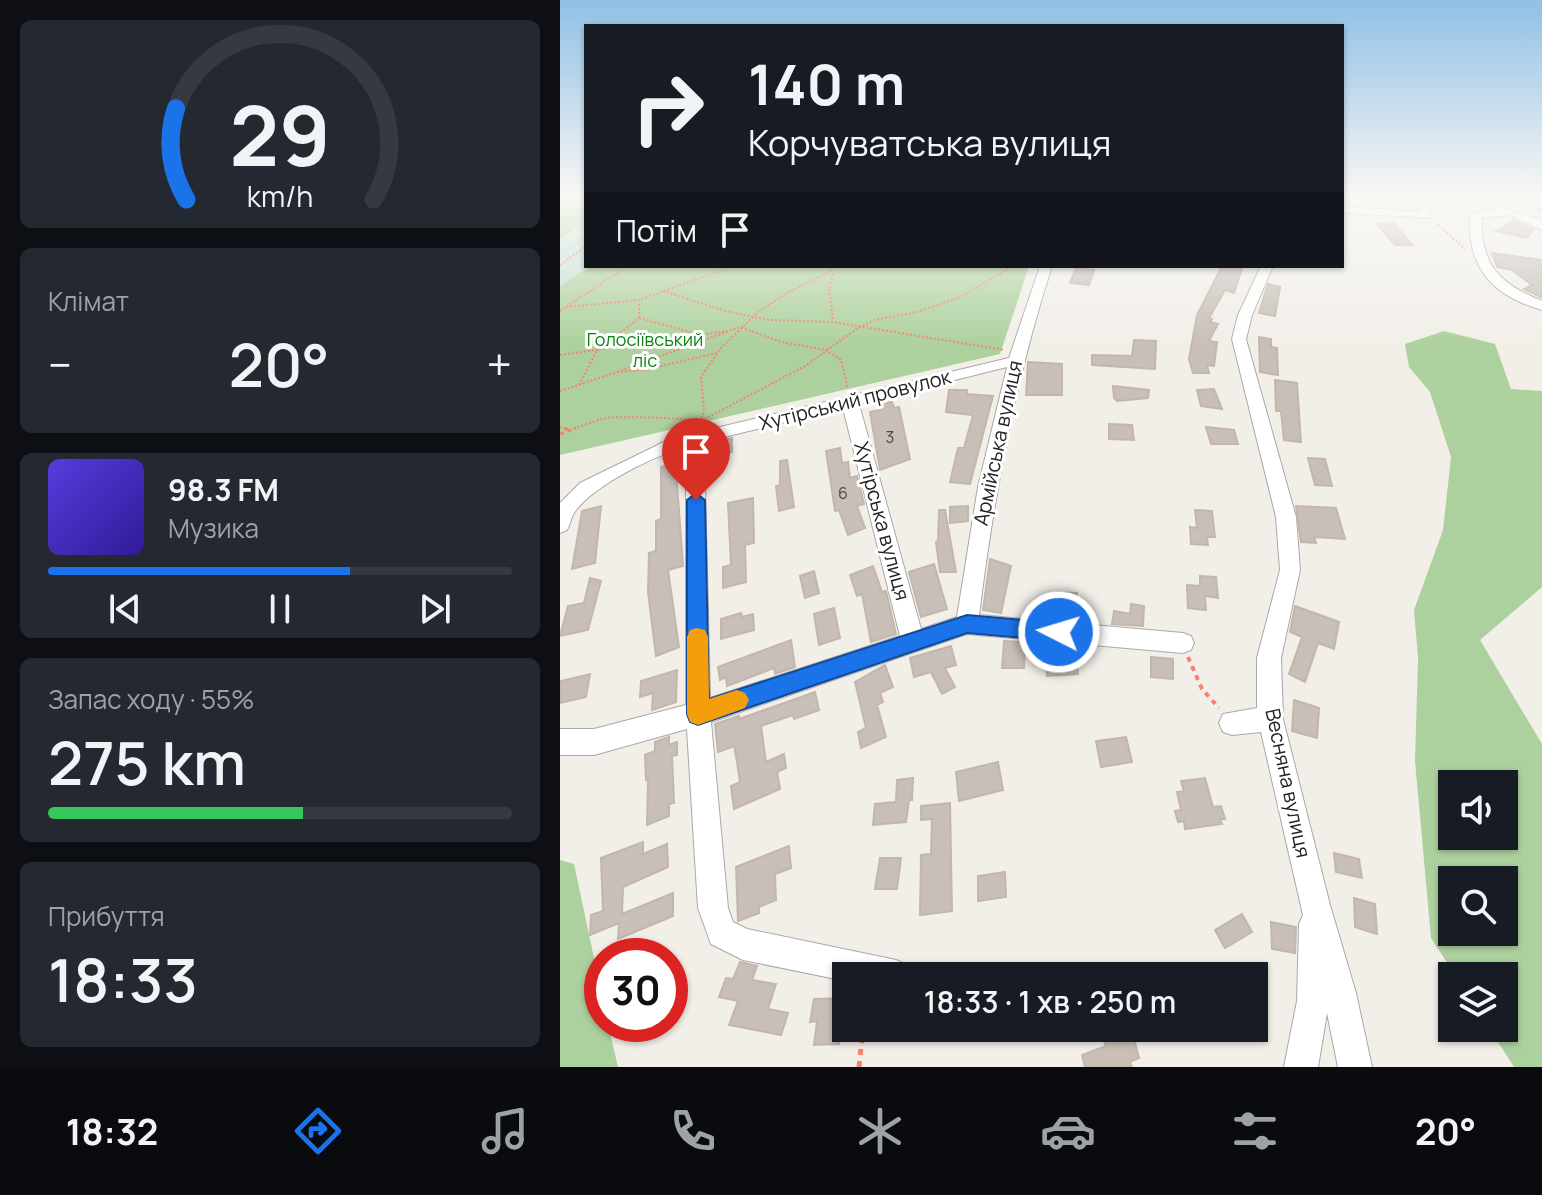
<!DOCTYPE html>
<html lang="uk">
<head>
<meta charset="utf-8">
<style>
  :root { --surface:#171b24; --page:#242831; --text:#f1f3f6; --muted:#9ea1a6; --line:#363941; --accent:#1a73e8 }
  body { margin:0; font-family:Manrope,sans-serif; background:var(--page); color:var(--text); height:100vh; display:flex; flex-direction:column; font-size:30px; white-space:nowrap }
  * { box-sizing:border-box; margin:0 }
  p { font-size:26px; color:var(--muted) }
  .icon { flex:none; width:44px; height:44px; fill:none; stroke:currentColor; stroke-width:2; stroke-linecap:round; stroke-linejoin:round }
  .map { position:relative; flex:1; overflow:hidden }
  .side { display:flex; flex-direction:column; gap:20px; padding:20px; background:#0d0f14; width:560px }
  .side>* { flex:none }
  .hud { position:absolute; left:24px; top:24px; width:760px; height:244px; border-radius:0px; box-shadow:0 2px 6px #0004; background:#171b24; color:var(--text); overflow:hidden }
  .controls { position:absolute; left:878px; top:770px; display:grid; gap:16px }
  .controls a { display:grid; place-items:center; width:80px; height:80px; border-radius:0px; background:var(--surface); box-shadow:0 2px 6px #0004; font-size:40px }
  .speed { position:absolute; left:24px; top:938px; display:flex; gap:16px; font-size:40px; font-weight:700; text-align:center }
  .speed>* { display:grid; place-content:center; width:104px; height:104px; border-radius:50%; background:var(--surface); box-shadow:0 2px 6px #0004; line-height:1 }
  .speed .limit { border:12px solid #d22; background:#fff; color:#111 }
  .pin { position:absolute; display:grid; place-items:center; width:68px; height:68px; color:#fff; margin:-82px -34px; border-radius:50% 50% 50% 0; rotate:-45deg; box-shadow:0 0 8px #0007 }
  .pin .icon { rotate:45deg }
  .me { position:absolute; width:88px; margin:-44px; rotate:275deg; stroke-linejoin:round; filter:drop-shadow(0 0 6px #0008) }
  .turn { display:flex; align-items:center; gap:28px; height:168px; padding:0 32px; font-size:36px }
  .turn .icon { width:104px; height:104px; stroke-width:2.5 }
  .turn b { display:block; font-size:56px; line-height:68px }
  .then { display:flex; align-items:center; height:76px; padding:0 32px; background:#0003; gap:16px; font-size:30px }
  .big { font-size:60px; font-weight:600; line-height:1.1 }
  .side .card { flex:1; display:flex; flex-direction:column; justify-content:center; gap:12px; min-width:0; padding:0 28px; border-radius:12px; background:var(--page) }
  .side .dial { align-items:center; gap:0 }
  .dial svg { height:208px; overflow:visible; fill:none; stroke:var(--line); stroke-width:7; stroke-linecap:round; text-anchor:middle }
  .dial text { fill:var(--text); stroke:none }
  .song { display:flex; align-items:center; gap:24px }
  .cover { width:96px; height:96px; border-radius:12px; background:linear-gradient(135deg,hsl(250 70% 55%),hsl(250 70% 35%)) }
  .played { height:8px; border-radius:4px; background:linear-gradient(90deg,var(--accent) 65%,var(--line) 65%) }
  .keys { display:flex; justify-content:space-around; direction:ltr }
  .heat { display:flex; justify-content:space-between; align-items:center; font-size:44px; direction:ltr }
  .charge { height:12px; border-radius:6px; background:linear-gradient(90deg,#34c759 55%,var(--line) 0) }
  .trip { position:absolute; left:272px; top:962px; width:436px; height:80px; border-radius:0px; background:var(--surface); box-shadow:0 2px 6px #0004; font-weight:600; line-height:80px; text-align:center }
  .tabs { display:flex; height:128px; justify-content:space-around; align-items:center; background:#090b0e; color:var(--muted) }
  .tabs .icon { width:56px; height:56px }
  .tabs .current { color:var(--accent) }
  .tabs b { font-size:36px; color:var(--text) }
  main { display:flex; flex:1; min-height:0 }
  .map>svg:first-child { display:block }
  .forest { fill:#add19e; fill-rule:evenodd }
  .wetland { fill:#c6e0d4 }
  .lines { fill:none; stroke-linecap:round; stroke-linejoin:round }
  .stream { stroke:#aad3df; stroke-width:2 }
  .building { fill:#c7bfb8; stroke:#c4b6ab; stroke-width:2 }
  .minor-casing { stroke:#a9a9a9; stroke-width:2 }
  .major-casing { stroke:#a06b00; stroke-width:2 }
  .path-far3 { stroke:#fa8072; stroke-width:2; stroke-dasharray:2 2; stroke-linecap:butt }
  .path-far2 { stroke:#fa8072; stroke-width:3; stroke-dasharray:4 4; stroke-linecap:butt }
  .path-far1 { stroke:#fa8072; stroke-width:4; stroke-dasharray:5 5; stroke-linecap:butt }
  .path { stroke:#fa8072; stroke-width:5; stroke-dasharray:6 6; stroke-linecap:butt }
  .minor { fill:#fff; fill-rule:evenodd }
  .major { fill:#fcd6a4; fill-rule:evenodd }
  .route { fill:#1a73e8; stroke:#114b97; stroke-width:2 }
  .slow { fill:#f59e0b }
  .labels { text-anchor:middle; stroke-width:6; stroke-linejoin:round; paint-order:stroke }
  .number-label { font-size:16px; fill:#4b4948 }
  .far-park-label { font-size:18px; fill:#0c8416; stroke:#fff }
  .street-label { font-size:20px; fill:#222; stroke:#fff }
</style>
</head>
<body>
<main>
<section class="side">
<div class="card dial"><svg viewBox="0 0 100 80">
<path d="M14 69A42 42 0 1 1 86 69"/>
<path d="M14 69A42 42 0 0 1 10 34" stroke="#1a73e8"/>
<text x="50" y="56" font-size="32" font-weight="700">29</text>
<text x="50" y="72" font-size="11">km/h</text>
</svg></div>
<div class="card"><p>Клімат</p>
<div class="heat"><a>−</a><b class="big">20°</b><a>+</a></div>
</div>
<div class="card">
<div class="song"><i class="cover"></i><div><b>98.3 FM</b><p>Музика</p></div></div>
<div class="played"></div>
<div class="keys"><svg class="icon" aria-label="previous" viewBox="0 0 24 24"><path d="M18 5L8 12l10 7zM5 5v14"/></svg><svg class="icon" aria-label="pause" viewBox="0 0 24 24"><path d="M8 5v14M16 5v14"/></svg><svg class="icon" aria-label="next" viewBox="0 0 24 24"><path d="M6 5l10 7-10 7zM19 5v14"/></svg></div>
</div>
<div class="card"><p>Запас ходу · 55%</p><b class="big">275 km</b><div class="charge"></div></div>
<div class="card"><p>Прибуття</p><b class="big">18:33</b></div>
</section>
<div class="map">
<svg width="982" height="1067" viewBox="0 0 982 1067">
  <rect width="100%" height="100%" fill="#f2efe9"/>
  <!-- forest -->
  <g class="forest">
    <polygon points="0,195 26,195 26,266 469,266 440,354 0,455"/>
    <path d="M884,331l51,13 16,45 31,2v196l-62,53 62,104v323h-28l-25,-39h15v-52h-48l-25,-38 -16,-177 3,-103 -4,-48 29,-80 8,-73 -21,-65 -21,-25 -4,-23zM892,784h52v52h-52zM892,880h52v52h-52z"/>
    <polygon points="0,860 14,864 42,995 42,1024 48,1024 58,1067 0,1067"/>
  </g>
  <!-- wetland -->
  <polygon class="wetland" points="26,221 26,266 30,266 0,286 0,238"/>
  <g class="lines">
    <!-- stream -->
    <polyline class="stream" points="0,251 26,238"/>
  </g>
  <!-- building -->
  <g class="building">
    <polygon points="954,220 974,230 966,238 936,231"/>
    <polygon points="833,223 853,245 835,245 817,224"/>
    <polygon points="932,253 982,260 982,298 964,289 972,285 952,270 937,267"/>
    <polygon points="662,266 682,268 674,293 665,290 649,318 652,319 650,322 658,324 649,341 657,342 654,366 647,365 649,373 633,373 629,359 637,315"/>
    <polygon points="516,268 534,270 529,285 510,283"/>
    <polygon points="708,284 720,287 715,316 699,313"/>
    <polygon points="699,337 711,339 711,347 717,348 718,375 700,372"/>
    <polygon points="574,340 596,341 595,369 532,365 532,355 572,356"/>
    <polygon points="468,362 502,364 502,395 466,395"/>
    <polygon points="715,380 737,383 741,442 724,440 721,411 716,411"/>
    <polygon points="553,386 589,390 588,398 557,401 554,398"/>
    <polygon points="654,389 662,409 641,406 637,390"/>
    <polygon points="389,390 407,390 407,394 433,396 410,484 390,482 398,448 404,448 413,415 386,412"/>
    <polygon points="332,402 334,408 339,407 350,459 320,470 310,412 320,410 320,404"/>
    <polygon points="549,424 572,425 574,440 549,439"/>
    <polygon points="646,427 674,430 678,444 651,444"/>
    <polygon points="172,438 172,452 149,457 149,444"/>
    <polygon points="280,448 282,463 288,462 290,478 297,476 304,504 297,506 305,528 288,535 279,510 275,511 266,451"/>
    <polygon points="748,458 765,459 772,486 755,485"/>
    <polygon points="227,460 234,507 219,511 216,486 220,485 220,461"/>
    <polygon points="119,463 117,483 123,566 108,570 119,647 96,656 88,592 89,553 96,551 96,521 101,519 101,467"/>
    <polygon points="193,498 194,543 185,545 186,582 163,588 163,567 171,565 168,503"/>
    <polygon points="41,506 35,563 12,569 22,511"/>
    <polygon points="408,506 408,521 390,523 390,507"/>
    <polygon points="736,506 776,508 785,539 754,537 756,543 741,542"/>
    <polygon points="379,510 385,510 396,572 380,572 376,542 378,541"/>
    <polygon points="635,510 652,511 655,537 647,537 648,545 631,544 630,527 637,528"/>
    <polygon points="430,559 451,566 441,613 423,610"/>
    <polygon points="374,564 387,609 361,617 349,572"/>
    <polygon points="313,566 322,592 326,591 336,634 311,642 302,594 297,596 290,575"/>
    <polygon points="254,571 259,593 245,598 240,576"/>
    <polygon points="640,576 656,577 658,598 645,596 646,610 628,608 627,585 640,586"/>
    <polygon points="30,578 41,581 28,630 0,636 8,606 24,603"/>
    <polygon points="496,592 517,593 515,616 494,614"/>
    <polygon points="571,604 584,606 583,626 552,624 554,611 570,614"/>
    <polygon points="735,606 779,622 774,649 758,643 745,682 729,674 742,637 730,632"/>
    <polygon points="274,608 280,638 259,645 254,614"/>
    <polygon points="181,613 182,617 193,614 194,630 161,639 161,619"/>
    <polygon points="231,640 235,667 215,674 214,668 167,686 166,677 160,680 158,667"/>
    <polygon points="444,641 465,642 464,668 442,668"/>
    <polygon points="391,646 396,665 385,668 395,687 382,694 371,672 354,677 350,658"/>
    <polygon points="484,646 515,647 518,674 487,676"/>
    <polygon points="591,657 613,659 613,679 591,677"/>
    <polygon points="325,665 333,687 320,693 323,702 317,705 326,737 301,748 298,732 306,728 295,682"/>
    <polygon points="117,670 116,702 92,710 93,693 80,697 81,681"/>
    <polygon points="30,674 26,697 0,703 1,681"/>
    <polygon points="255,692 259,710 234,719 233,715 201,726 206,762 224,754 226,768 217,772 220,789 174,809 171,786 180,782 176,756 174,746 158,752 155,724 179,716 179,719"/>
    <polygon points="734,700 759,708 757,738 732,731"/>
    <polygon points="109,737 109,745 117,742 117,755 112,756 114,803 109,804 109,816 87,825 88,779 86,780 85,755 95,751 95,742"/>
    <polygon points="566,737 572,762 541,767 536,741"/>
    <polygon points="438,762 443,790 399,801 396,772"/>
    <polygon points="353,778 352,800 349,800 346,822 313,825 315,804 336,802 337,780"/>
    <polygon points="645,778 653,807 661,806 665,819 660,819 662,824 625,829 624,821 618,822 615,811 621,810 617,792 624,791 621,781"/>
    <polygon points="390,803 392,911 360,915 361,855 371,854 372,819 361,820 361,806"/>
    <polygon points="83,842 83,854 107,844 108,867 63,887 62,914 113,893 113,916 58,939 59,923 30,935 31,915 43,911 41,858"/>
    <polygon points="229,846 231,868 215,874 216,900 199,907 199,913 178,921 176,867"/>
    <polygon points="774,853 799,859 802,878 776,872"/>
    <polygon points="320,858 341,858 337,889 315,889"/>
    <polygon points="445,872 446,897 418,901 418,876"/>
    <polygon points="794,898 815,904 817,934 795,927"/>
    <polygon points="682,914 692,932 665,948 655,930"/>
    <polygon points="711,922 736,927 735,953 712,949"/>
    <polygon points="180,962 197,966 192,980 216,984 208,1009 228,1013 221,1035 169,1025 178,1001 159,997 166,978 173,979"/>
    <polygon points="286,998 279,1044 254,1045 257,1021 250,1022 254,999"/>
    <polygon points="571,1028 579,1058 570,1062 572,1067 525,1067 522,1055 546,1046 543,1038"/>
  </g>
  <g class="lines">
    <defs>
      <g id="minor">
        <polygon points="859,199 873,214 873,218 782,213 782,207 861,212 854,202"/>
        <path d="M942,208l37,11 3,3v8l-32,-15 -28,3c-2,47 18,66 60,83v9c-49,-14 -75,-42 -72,-94l11,-5z"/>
        <path d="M480,266h12c-37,114 -58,230 -73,349l204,18 8,3 3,7 -3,7 -8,3 -216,-19 -256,88 17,186 5,14 14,7 149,31 11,5 5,11h-66v5l-103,-21 -32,-16 -13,-36 -11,-179 -93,26h-34v-26h34l92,-24v-258c-31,8 -94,39 -112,66 -3,5 -4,12 -7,17l-7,3v-30l20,-20 90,-44 339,-81zM447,367l-29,120 -21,130 -36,12 -62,-225zM283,408l57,228 -190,62 -6,-256z"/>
        <polygon points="701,266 713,266 692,315 686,339 736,517 740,570 721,658 723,719 770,905 796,993 812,1067 778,1067 767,1013 758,1067 724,1067 737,1001 739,924 743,915 701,732 672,735 663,732 659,723 663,714 697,708 697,658 720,570 716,517 672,339 678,315"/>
      </g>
      <polygon id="major" points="959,195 975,195 982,200 982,211"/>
    </defs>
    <!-- minor casing -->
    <use href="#minor" class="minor-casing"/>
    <!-- major casing -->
    <use href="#major" class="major-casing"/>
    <!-- path-far3 -->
    <g class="path-far3">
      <polyline points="0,197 6,195"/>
      <polyline points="878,224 905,249"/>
      <polyline points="0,265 26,246"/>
      <polyline points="273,274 269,289 273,321"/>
      <polyline points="103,291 165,311 209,320 273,322 444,350"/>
      <polyline points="6,307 79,300 174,266"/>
      <polyline points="0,311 68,266"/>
      <polyline points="79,318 137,334"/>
      <polyline points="0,355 167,331"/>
      <polyline points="57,372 180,327 221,342 266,350 281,360 288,389"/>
      <polyline points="19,385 36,352 79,318 79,302"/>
      <polyline points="0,391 57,372 84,370 157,353"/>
      <polyline points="141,421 245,366 298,328 315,320 357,312 401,297 452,266"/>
      <polyline points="0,427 9,430"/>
      <path d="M10,430c12,-4 24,-9 36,-12 11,-2 85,0 95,3l3,-10 -3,-34 19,-28 38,-37 29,-19 54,-27"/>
    </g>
    <!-- path-far2 -->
    <g class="path-far2">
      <polyline points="4,428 9,430"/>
      <polyline points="0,434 16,428"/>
    </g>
    <!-- path-far1 -->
    <polyline class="path-far1" points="628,657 642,689 659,708"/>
    <!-- path -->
    <polyline class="path" points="299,1067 303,1028"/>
    <!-- minor -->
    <use href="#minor" class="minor"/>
    <!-- major -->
    <use href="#major" class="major"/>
  </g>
  <!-- sky -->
  <linearGradient id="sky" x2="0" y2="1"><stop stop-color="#8fc0e4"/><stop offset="0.57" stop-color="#f9f8f5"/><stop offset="1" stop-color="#f9f8f5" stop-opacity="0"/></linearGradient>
  <rect width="982" height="345" fill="url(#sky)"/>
  <!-- route -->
  <polygon class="route" points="136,493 145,500 149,699 407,615 499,623 507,626 510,632 507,639 499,641 407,633 138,725 130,722 127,714 127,500"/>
  <!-- slow -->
  <polygon class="slow" points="137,628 145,630 148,637 149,699 177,690 185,693 189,700 185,708 138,725 130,722 127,714 127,637 130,630"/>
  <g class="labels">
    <!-- number labels -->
    <g class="number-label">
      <text x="330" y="443">3</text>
      <text x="283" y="499">6</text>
    </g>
    <!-- far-park labels -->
    <g class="far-park-label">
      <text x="85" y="346">Голосіївський<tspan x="85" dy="21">ліс</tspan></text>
    </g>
    <!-- street labels -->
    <g class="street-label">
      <text transform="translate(295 400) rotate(-14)" y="7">Хутірський провулок</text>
      <text transform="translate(438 443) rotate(-78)" y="7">Армійська вулиця</text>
      <text transform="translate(322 521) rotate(75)" y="7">Хутірська вулиця</text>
      <text transform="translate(728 783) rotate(78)" y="7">Весняна вулиця</text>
    </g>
  </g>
</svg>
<div class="controls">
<a><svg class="icon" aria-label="sound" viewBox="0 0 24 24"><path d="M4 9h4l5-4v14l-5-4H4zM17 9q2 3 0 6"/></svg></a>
<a><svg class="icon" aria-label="search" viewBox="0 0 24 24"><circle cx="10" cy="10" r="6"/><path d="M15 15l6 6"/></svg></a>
<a><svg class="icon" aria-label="layers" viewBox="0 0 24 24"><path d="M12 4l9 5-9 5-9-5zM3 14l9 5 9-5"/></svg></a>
</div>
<div class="speed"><div class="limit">30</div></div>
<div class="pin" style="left:136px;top:500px;background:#d93025"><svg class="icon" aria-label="arrive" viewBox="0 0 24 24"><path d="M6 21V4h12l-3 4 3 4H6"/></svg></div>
<svg class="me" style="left:499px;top:632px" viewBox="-20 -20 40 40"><circle r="17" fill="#1a73e8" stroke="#fff" stroke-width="3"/><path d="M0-11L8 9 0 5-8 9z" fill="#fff"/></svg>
<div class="trip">18:33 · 1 хв · 250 m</div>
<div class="hud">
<div class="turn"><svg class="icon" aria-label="right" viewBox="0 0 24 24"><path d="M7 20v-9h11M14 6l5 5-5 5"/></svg><div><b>140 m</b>Корчуватська вулиця</div></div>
<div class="then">Потім<svg class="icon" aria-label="arrive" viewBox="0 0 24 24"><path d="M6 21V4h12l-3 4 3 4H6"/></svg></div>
</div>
</div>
</main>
<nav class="tabs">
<b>18:32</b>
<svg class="icon current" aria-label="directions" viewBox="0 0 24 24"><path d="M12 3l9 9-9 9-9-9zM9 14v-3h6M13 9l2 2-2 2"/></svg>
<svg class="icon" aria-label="music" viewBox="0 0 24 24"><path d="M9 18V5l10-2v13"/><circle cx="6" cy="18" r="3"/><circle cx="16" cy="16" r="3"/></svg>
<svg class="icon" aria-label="phone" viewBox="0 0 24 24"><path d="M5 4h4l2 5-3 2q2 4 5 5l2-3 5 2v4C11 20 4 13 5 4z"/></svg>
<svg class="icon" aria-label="climate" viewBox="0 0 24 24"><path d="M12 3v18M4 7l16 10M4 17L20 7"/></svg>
<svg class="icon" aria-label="car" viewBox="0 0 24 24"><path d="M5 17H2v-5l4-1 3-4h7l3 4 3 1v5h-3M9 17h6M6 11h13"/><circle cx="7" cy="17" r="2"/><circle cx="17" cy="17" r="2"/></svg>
<svg class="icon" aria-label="filters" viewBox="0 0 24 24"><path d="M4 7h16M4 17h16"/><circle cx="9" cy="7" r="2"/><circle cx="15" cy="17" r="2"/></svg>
<b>20°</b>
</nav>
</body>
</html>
